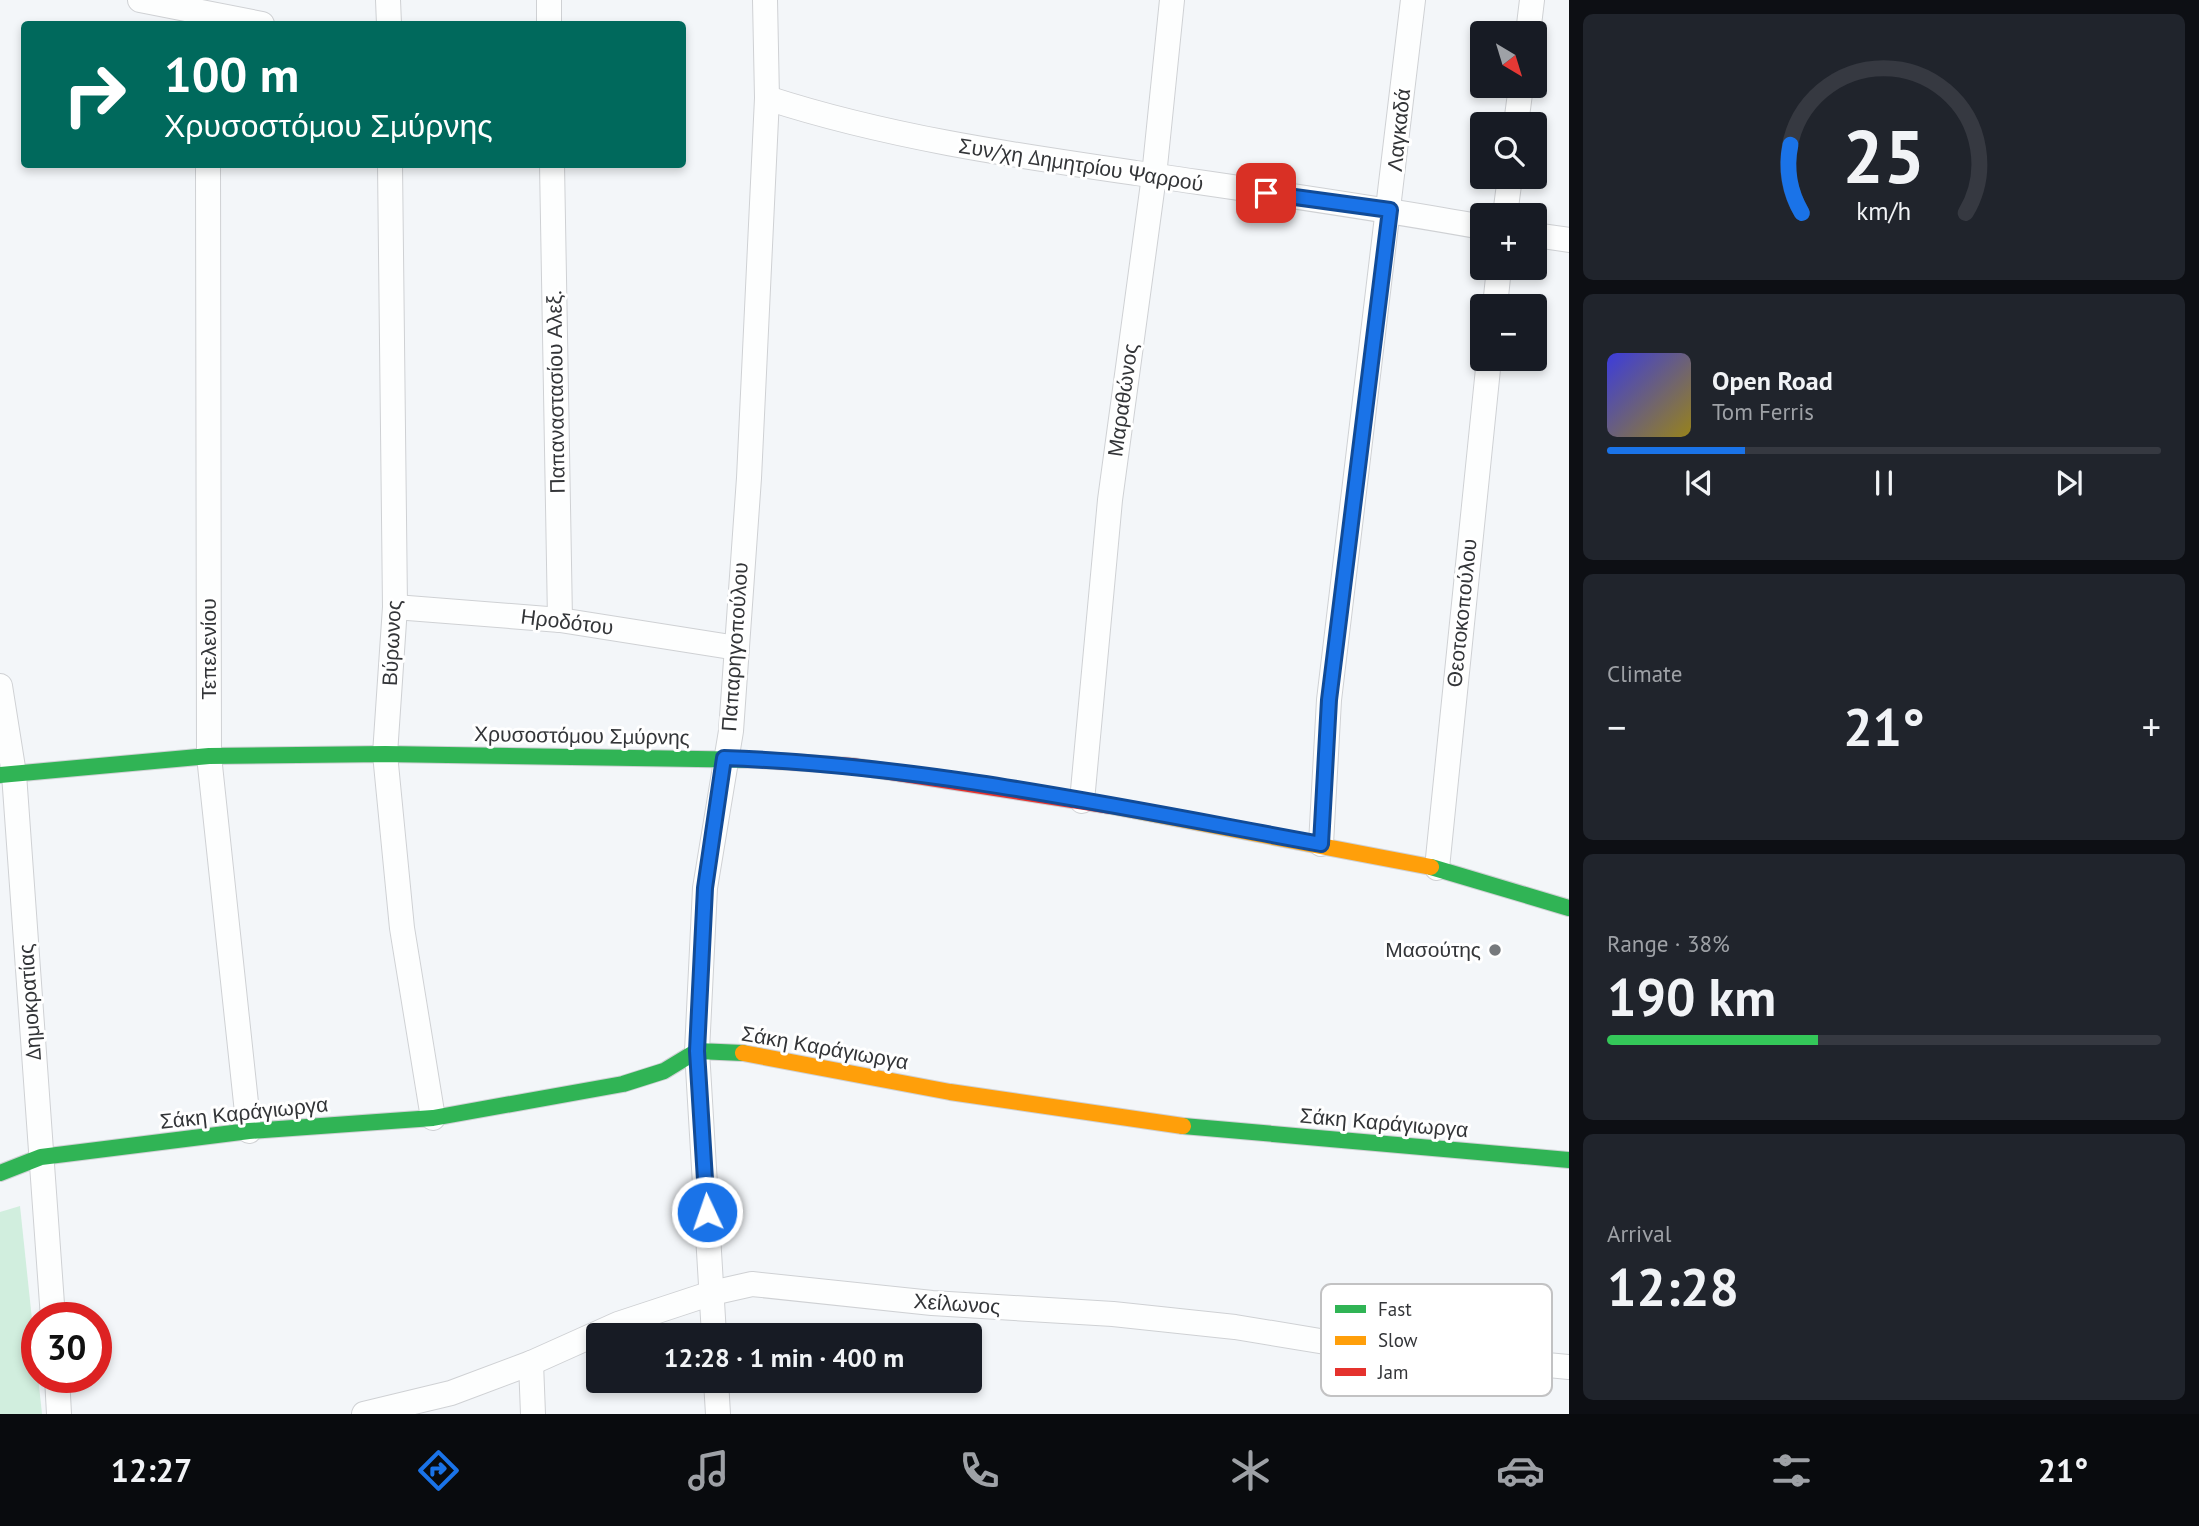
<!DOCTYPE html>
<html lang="en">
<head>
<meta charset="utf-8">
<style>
  :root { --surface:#171b24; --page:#20242c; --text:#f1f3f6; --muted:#9ea1a6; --line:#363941; --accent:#1a73e8 }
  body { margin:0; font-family:"PT Sans",sans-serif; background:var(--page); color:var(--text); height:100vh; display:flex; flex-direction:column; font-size:26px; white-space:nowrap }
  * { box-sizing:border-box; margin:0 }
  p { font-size:23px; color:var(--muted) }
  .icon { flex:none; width:38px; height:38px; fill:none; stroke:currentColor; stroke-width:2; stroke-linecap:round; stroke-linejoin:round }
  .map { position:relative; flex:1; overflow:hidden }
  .details { display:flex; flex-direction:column; gap:14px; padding:14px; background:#0d0f14; width:630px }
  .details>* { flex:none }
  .banner { position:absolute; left:21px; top:21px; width:665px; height:147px; border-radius:7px; box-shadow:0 4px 10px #0003; background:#00695c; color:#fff; overflow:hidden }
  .needle { width:46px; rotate:142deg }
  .controls { position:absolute; left:1470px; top:21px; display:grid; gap:14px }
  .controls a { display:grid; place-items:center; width:77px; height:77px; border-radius:7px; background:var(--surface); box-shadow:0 4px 10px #0003; font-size:35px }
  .speed { position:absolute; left:21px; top:1302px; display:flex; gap:14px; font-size:35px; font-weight:700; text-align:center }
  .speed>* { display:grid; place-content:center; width:91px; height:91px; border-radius:50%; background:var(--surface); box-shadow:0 4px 10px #0003; line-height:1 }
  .speed .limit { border:10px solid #d22; background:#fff; color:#111 }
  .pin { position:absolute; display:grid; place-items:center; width:60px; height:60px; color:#fff; margin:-30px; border-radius:14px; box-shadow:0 4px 10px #0006 }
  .me { position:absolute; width:77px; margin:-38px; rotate:357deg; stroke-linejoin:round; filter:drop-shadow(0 0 5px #0008) }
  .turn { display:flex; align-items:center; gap:24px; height:147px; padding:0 28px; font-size:32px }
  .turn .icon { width:91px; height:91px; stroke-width:2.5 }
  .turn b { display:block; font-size:49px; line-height:60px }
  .big { font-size:52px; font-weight:800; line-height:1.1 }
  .details .card { flex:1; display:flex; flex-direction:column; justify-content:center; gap:10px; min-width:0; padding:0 24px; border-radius:10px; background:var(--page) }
  .details .dial { align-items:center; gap:0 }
  .dial svg { height:182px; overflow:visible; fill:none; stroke:var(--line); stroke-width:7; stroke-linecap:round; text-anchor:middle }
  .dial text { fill:var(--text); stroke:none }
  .song { display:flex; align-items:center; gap:21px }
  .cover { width:84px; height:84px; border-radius:10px; background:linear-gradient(135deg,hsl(240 70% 55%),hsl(50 70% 35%)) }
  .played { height:7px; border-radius:4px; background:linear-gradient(90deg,var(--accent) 25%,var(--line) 25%) }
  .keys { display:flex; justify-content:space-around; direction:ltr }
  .heat { display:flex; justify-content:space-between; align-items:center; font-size:38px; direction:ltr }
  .charge { height:10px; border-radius:5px; background:linear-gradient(90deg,#34c759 38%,var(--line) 0) }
  .trip { position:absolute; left:586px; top:1323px; width:396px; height:70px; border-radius:7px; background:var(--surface); box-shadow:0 4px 10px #0003; font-weight:800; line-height:70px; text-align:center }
  .menu { display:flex; height:112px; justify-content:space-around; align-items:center; background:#090b0e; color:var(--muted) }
  .menu .icon { width:49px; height:49px }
  .menu .current { color:var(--accent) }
  .menu b { font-size:32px; color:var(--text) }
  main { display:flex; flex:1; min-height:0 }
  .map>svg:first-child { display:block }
  .green { fill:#d1eede }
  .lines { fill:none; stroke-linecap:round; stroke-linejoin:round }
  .street-casing { stroke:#cfd1d4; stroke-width:26 }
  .fast-casing { stroke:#cfd1d4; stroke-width:18 }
  .slow-casing { stroke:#cfd1d4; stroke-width:18 }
  .jam-casing { stroke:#cfd1d4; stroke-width:18 }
  .street { stroke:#fdfefe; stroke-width:24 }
  .fast { stroke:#30b455; stroke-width:16 }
  .slow { stroke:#ff9f0a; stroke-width:16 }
  .jam { stroke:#e5322d; stroke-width:16 }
  .route-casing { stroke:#114b97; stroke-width:18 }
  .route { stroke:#1a73e8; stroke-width:12 }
  .poi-dot { fill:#76797c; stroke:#fff; stroke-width:2.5 }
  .labels { text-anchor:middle; stroke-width:6; stroke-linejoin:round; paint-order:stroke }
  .street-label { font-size:21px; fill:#333538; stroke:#fff }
  .poi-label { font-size:21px; fill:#333538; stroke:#fff; text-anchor:end }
  .key { fill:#fff; stroke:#c2c2c3; stroke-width:2 }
  .key-label { font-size:19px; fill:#333538 }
</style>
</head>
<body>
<main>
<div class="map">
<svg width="1569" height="1414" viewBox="0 0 1569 1414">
  <rect width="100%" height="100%" fill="#f3f6f9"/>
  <!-- green -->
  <polygon class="green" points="20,1206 42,1414 0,1414 0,1212"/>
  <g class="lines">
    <defs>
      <g id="street">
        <polyline points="140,0 262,24"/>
        <polyline points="388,0 389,24"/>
        <polyline points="549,0 549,24"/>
        <polyline points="1528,33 1532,0"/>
        <path d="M767,98c120,39 245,57 369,75 115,17 231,33 346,54"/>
        <polyline points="1516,124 1521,86"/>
        <polyline points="208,164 209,756 249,1131"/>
        <polyline points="390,164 395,607 385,754 402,928 433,1118"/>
        <polyline points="552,164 560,620"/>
        <polyline points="1505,215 1510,177"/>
        <polyline points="1535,235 1569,240"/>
        <polyline points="1495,306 1499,268"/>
        <polyline points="395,607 560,620 737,648"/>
        <polyline points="0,686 14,774 53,1318"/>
        <polyline points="1082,801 1110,500 1154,176 1172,0"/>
        <polyline points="1321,844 1329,700 1413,0"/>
        <polyline points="1437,868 1489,359"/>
        <polyline points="714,1335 697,1051 705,888 731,731 749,478 767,98 765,0"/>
        <polyline points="531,1363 533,1414"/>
        <polyline points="57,1377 59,1414"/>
        <polyline points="716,1381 718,1414"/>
        <polyline points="364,1414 451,1393 531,1363 618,1324 712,1293 752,1284 932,1303 1113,1314 1235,1327 1356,1347 1569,1367"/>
      </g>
      <g id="fast">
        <polyline points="0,775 209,756 385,754 760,760"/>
        <polyline points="1431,867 1569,908"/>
        <polyline points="1183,1126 1569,1160"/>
        <polyline points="0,1173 41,1157 249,1131 433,1118 623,1084 664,1071 697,1051 743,1053"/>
      </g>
      <g id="slow">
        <polyline points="1111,806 1431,867"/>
        <polyline points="743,1053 950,1092 1183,1126"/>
      </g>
      <polyline id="jam" points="760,760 852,766 1111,806"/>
    </defs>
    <!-- street casing -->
    <use href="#street" class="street-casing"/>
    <!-- fast casing -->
    <use href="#fast" class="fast-casing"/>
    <!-- slow casing -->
    <use href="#slow" class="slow-casing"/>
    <!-- jam casing -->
    <use href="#jam" class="jam-casing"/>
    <!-- street -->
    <use href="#street" class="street"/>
    <!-- fast -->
    <use href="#fast" class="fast"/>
    <!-- slow -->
    <use href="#slow" class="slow"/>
    <!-- jam -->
    <use href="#jam" class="jam"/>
  </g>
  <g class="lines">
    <defs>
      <path id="route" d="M707,1212l-10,-161 8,-163 19,-130c201,7 400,50 597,86l8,-144 61,-490 -124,-17"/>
    </defs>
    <!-- route casing -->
    <use href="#route" class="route-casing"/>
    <!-- route -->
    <use href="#route" class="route"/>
  </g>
  <!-- markers -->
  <circle class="poi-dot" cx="1495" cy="950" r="7"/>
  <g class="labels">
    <!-- street labels -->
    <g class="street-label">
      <text transform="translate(1399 130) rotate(-84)" y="7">Λαγκαδά</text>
      <text transform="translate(1081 165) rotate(9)" y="7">Συν/χη Δημητρίου Ψαρρού</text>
      <text transform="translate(556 392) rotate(-91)" y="7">Παπαναστασίου Αλεξ.</text>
      <text transform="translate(1123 400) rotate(-82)" y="7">Μαραθώνος</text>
      <text transform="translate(1462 613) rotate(-84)" y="7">Θεοτοκοπούλου</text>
      <text transform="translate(567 622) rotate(7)" y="7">Ηροδότου</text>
      <text transform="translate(392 643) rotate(-87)" y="7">Βύρωνος</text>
      <text transform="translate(735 647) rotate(-86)" y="7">Παπαρηγοπούλου</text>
      <text transform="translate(209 649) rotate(-90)" y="7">Τεπελενίου</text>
      <text transform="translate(582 736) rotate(1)" y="7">Χρυσοστόμου Σμύρνης</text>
      <text transform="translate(30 1002) rotate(-94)" y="7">Δημοκρατίας</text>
      <text transform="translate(825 1048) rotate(10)" y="7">Σάκη Καράγιωργα</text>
      <text transform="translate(244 1113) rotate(-6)" y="7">Σάκη Καράγιωργα</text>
      <text transform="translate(1384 1123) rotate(5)" y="7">Σάκη Καράγιωργα</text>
      <text transform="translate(957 1304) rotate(4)" y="7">Χείλωνος</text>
    </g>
    <!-- poi labels -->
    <g class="poi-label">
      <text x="1481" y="957">Μασούτης</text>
    </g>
  </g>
  <!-- legend -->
  <rect x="1321" y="1284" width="231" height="112" rx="10" class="key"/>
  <rect x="1335" y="1305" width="31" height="8" fill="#30b455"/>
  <rect x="1335" y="1336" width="31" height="9" fill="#ff9f0a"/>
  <rect x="1335" y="1368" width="31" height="8" fill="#e5322d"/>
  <g class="key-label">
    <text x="1378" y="1316">Fast</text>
    <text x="1378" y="1347">Slow</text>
    <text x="1378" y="1379">Jam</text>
  </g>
</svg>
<div class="controls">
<a><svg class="needle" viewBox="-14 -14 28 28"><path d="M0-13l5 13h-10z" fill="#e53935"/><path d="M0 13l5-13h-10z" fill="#9ea1a6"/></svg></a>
<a><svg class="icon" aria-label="search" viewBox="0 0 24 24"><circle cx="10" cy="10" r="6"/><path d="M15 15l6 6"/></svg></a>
<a>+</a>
<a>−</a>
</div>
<div class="speed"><div class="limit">30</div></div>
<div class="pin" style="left:1266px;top:193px;background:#d93025"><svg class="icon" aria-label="arrive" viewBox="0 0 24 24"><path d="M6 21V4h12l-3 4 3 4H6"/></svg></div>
<svg class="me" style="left:707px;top:1212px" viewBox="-20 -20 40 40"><circle r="17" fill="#1a73e8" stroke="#fff" stroke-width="3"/><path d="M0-11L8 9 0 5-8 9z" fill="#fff"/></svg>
<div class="trip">12:28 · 1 min · 400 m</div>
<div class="banner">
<div class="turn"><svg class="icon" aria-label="right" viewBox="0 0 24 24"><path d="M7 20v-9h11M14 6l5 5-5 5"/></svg><div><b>100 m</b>Χρυσοστόμου Σμύρνης</div></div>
</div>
</div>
<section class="details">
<div class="card dial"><svg viewBox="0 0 100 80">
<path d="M14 69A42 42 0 1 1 86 69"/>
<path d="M14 69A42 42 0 0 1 9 39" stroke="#1a73e8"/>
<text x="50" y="56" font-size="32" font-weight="700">25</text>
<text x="50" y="72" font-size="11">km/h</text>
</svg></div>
<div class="card">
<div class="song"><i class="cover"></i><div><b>Open Road</b><p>Tom Ferris</p></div></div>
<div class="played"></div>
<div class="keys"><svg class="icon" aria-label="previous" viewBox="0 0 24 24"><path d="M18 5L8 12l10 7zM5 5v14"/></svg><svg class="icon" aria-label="pause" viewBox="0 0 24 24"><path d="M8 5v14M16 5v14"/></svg><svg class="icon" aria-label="next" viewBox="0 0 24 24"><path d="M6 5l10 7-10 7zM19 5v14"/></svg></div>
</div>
<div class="card"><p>Climate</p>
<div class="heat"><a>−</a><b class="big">21°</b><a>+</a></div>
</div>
<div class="card"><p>Range · 38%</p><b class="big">190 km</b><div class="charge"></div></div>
<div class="card"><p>Arrival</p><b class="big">12:28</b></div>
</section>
</main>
<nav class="menu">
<b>12:27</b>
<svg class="icon current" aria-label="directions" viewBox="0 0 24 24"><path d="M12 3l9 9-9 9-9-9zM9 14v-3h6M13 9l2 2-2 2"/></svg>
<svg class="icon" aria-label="music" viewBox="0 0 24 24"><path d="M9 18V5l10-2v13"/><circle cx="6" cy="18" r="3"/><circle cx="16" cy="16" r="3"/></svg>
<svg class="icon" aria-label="phone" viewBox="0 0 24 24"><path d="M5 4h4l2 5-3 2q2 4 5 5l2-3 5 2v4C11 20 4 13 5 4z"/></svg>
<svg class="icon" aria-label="climate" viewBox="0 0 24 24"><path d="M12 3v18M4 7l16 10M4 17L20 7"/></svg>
<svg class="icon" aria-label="car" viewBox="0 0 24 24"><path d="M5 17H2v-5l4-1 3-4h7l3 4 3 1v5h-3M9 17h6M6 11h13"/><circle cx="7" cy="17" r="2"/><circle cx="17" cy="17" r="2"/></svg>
<svg class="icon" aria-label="filters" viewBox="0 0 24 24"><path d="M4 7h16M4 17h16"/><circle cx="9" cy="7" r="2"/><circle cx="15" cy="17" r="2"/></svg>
<b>21°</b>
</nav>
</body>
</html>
